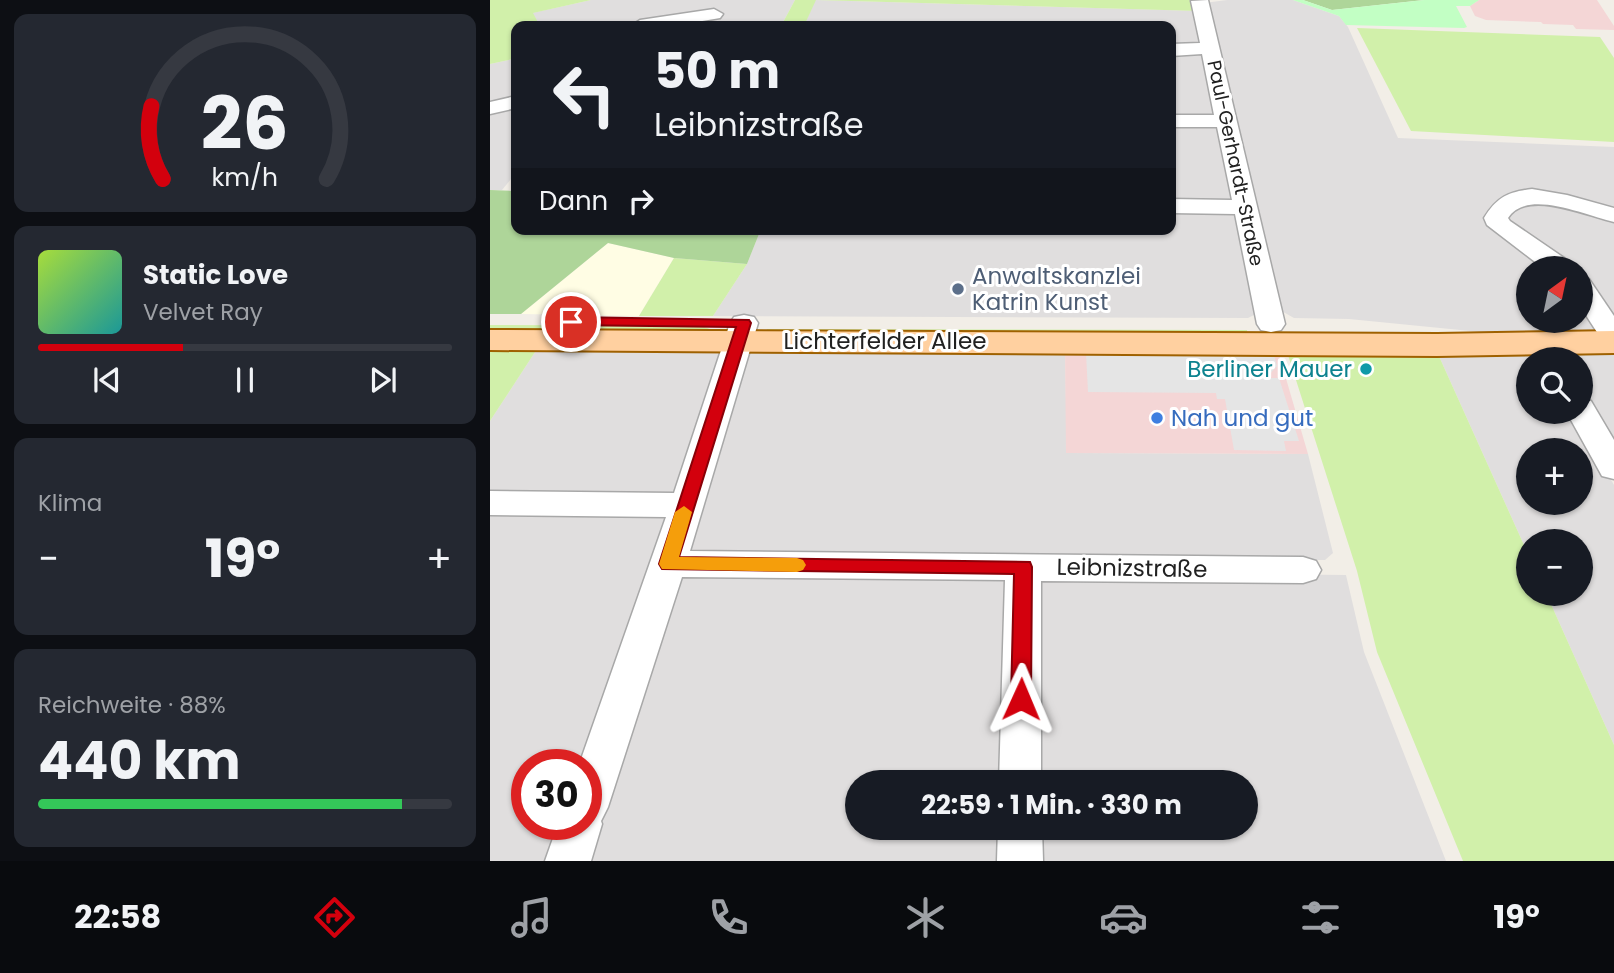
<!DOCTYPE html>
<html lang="de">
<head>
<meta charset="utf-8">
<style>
  :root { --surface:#171b24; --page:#242831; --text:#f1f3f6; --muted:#9ea1a6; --line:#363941; --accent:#d3000d }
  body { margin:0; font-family:Poppins,sans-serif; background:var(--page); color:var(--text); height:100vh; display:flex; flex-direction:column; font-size:26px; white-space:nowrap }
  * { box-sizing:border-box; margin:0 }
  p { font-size:23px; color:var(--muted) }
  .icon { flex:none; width:38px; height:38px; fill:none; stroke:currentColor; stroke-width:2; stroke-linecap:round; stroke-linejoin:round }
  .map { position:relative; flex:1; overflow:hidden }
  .side { display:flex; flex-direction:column; gap:14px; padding:14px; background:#0d0f14; width:490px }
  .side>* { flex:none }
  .hud { position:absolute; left:21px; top:21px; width:665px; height:214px; border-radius:14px; box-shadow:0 2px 5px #0004; background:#171b24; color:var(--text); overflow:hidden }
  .needle { width:46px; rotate:33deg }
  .fabs { position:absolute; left:1026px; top:256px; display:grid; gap:14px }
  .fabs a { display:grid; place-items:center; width:77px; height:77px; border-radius:50%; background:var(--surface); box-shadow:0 2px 5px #0004; font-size:35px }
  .speed { position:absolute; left:21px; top:749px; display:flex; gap:14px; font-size:35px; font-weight:700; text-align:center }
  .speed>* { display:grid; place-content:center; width:91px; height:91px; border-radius:50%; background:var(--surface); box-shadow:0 2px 5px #0004; line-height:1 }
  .speed .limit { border:10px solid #d22; background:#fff; color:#111 }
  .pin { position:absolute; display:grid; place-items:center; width:60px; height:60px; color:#fff; margin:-30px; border:4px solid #fff; border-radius:50%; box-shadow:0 2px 7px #0007 }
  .me { position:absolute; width:77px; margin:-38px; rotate:1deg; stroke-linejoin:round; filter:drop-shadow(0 0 5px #0008) }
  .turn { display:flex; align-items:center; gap:24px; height:147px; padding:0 28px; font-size:32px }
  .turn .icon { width:91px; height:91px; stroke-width:2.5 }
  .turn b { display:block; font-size:49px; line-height:60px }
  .then { display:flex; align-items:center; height:66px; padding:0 28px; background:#0003; gap:14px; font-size:26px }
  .big { font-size:52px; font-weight:700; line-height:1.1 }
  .side .card { flex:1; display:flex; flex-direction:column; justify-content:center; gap:10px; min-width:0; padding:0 24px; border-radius:14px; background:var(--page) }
  .side .dial { align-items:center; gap:0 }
  .dial svg { height:182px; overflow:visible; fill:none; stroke:var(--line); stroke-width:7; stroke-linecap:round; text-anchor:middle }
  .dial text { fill:var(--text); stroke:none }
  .song { display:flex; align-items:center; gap:21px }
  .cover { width:84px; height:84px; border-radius:10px; background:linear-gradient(135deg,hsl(80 70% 55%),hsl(180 70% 35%)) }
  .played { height:7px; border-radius:4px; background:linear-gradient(90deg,var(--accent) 35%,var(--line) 35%) }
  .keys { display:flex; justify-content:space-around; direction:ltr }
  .heat { display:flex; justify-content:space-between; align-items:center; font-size:38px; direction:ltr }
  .charge { height:10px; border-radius:5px; background:linear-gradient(90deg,#34c759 88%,var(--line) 0) }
  .trip { position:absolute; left:355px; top:770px; width:413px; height:70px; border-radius:35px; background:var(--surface); box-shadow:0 2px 5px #0004; font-weight:700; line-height:70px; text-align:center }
  .tabs { display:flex; height:112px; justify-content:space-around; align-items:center; background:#090b0e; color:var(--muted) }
  .tabs .icon { width:49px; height:49px }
  .tabs .on { color:var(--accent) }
  .tabs b { font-size:32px; color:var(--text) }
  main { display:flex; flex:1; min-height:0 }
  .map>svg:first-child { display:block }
  .residential { fill:#e0dede; fill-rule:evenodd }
  .commercial { fill:#f4d6d6 }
  .education { fill:#fffde4 }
  .grass { fill:#d1f0aa }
  .forest { fill:#aed599 }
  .park { fill:#c2ffc4 }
  .parking { fill:#e5e5e5 }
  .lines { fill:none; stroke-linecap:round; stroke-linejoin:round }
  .minor-casing { stroke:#a8a8a8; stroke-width:3 }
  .major-casing { stroke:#9f6100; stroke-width:4 }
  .minor { fill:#fff; fill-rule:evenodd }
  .major { fill:#ffd0a0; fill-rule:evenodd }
  .route { fill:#d3000d; stroke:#890008; stroke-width:2 }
  .slow { fill:#f59e0b }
  .service-dot { fill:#5c6f8a; stroke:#fff; stroke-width:2.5 }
  .culture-dot { fill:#0f9aa8; stroke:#fff; stroke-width:2.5 }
  .shop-dot { fill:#3f7fe0; stroke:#fff; stroke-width:2.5 }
  .labels { text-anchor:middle; stroke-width:6; stroke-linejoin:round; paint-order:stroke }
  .far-street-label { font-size:19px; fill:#212121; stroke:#fff }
  .service-label { font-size:23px; fill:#4e5e75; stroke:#fff; text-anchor:start }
  .street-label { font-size:23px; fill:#212121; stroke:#fff }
  .culture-label { font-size:23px; fill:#0d838f; stroke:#fff; text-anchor:end }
  .shop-label { font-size:23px; fill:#366cbe; stroke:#fff; text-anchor:start }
</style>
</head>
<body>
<main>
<section class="side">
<div class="card dial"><svg viewBox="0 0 100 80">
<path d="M14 69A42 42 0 1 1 86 69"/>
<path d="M14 69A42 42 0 0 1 9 37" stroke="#d3000d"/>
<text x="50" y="56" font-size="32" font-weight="700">26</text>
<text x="50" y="72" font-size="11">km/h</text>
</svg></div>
<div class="card">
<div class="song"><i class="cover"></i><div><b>Static Love</b><p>Velvet Ray</p></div></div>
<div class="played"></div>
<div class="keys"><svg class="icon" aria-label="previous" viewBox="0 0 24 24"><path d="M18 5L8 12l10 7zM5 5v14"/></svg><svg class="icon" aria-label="pause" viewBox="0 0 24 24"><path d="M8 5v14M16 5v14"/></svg><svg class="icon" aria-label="next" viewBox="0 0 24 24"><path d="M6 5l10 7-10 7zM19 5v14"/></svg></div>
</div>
<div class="card"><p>Klima</p>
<div class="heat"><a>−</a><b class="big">19°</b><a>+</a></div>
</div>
<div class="card"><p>Reichweite · 88%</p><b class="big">440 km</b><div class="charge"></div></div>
</section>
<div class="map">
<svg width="1124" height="861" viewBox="0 0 1124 861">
  <rect width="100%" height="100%" fill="#f2eee7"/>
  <!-- residential -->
  <g class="residential">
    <polygon points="101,0 305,0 291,26 50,26 42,13"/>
    <polygon points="325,0 709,11 715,46 681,48 681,26 314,26"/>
    <path d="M737,0h66l46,16 9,11 50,111 216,9v191l-93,-2 -172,-17 -55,-1 -16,-9 -74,-306zM1038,268h52v52h-52z"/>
    <polygon points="697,52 712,53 726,119 681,118 681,53"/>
    <polygon points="23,59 26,64 26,101 0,107 0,64"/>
    <polygon points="26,107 26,173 12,190 0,190 0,113"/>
    <polygon points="681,123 728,125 744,203 681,202"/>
    <polygon points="681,210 741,210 749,214 766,314 758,318 223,316 257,264 271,229 681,229"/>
    <polygon points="49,346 226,351 232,354 187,490 181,495 0,496 0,421"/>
    <polygon points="265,348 575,348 577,453 818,454 843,553 835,560 205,558 198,555 257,353"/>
    <polygon points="1124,349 1124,457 1090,396 1090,359 1068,357 1069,353"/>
    <path d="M948,354h101l5,5h-16v52h45l41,74v260l-68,-152h34v-52h-52v13zM1038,450h52v52h-52z"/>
    <polygon points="0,509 178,516 96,765 37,765 37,824 76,824 64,861 0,861"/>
    <polygon points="565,572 856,575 874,652 956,861 542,861 541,828 756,828 756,782 541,782 541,588 544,583"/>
    <polygon points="509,574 524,589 518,782 368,782 368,828 517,828 516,861 91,861 189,577"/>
  </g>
  <!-- commercial -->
  <g class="commercial">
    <polygon points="989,0 1107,0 1124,26 1124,30 1086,29 1083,25 1053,24 1051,22 996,20 985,16 980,6"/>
    <polygon points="575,348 788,351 818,454 576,453"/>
  </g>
  <!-- education -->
  <polygon class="education" points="118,243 184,258 149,316 31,314"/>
  <!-- grass -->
  <g class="grass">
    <polygon points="0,0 101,0 43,13 50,26 26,26 26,64 23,59 0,64"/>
    <polygon points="305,0 717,0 708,1 709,11 326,0 314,26 291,26"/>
    <polygon points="867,28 1110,37 1124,58 1124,142 921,131"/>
    <polygon points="184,258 257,264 223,316 149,316"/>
    <polygon points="0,325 211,326 229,332 0,333"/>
    <polygon points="277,329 757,330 758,337 275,336"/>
    <polygon points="0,346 49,346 0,421"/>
    <polygon points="948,354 1038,554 1038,593 1056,593 1124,745 1124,861 973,861 887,652 867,571 798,355"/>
  </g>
  <!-- forest -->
  <g class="forest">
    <polygon points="813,0 934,0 842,10"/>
    <polygon points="0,190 26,191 26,229 271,229 257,264 184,258 118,243 31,314 0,314"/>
  </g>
  <!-- park -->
  <polygon class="park" points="803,0 813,0 842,10 934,0 989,0 980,6 966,6 977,27 974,28 856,25 849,16"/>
  <!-- parking -->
  <polygon class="parking" points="596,353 784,355 787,366 776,378 789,378 809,441 794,441 796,451 744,450 735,399 727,399 726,393 598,392"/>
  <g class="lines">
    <defs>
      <g id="minor">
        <polygon points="718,0 795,324 791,330 781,332 771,330 767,324 745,214 681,213 681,199 742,200 727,127 681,127 681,115 724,115 712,54 681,56 681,44 710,43 701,1"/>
        <polygon points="224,9 233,14 230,18 183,26 141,26 150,20"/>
        <polygon points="26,96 26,108 0,114 0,102"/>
        <path d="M1042,189l35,6 47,13v14c-28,-6 -87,-34 -106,-4l2,3 60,41 4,6h-31l-56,-43 -3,-7c13,-21 24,-26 48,-29z"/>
        <polygon points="1090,277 1099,279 1124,316 1124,346 1114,343 1090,306"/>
        <polygon points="254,315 264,317 268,323 200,551 813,557 826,561 831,570 826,579 813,583 551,581 551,782 509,782 515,580 192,577 118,807 111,821 112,824 101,861 55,861 68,824 96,824 96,765 89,765 176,517 0,515 0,491 184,493 240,323 244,317"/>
        <polygon points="1090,398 1101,401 1124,440 1124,479 1112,476 1076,411 1090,411"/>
        <polygon points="508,828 552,828 553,861 507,861"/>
      </g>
      <polygon id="major" points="0,330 947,334 1124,331 1124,353 947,356 0,350"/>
    </defs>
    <!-- minor casing -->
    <use href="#minor" class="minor-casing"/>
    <!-- major casing -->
    <use href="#major" class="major-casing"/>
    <!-- minor -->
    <use href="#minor" class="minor"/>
    <!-- major -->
    <use href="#major" class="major"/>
  </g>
  <!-- route -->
  <polygon class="route" points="81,317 259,320 261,323 189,557 540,562 542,567 541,699 538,705 531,707 524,705 521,699 524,574 172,569 169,564 246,327 76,325 74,322"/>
  <!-- slow -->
  <polygon class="slow" points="194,506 202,512 189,557 307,558 313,560 316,565 313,570 307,572 172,569 169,564 185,512"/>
  <!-- markers -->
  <circle class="service-dot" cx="468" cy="289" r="7"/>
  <circle class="culture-dot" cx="876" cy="369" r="7"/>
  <circle class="shop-dot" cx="667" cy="418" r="7"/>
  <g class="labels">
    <!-- far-street labels -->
    <g class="far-street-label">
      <text transform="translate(746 163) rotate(78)" y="7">Paul-Gerhardt-Straße</text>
    </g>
    <!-- service labels -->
    <g class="service-label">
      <text x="482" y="284">Anwaltskanzlei<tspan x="482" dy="26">Katrin Kunst</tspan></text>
    </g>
    <!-- street labels -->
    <g class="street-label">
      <text x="395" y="349">Lichterfelder Allee</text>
      <text transform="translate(642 568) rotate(1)" y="8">Leibnizstraße</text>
    </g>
    <!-- culture labels -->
    <g class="culture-label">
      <text x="862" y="377">Berliner Mauer</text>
    </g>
    <!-- shop labels -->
    <g class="shop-label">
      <text x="681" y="426">Nah und gut</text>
    </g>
  </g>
</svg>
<div class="fabs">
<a><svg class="needle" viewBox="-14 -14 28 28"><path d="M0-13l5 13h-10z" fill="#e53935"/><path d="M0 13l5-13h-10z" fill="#9ea1a6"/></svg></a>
<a><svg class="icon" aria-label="search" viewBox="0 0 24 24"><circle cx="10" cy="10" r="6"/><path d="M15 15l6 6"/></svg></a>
<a>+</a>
<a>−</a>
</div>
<div class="speed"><div class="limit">30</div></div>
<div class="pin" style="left:81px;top:322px;background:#d93025"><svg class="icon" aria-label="arrive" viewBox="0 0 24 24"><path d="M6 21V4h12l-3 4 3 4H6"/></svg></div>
<svg class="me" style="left:531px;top:699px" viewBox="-20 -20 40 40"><path d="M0-17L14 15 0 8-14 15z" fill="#d3000d" stroke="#fff" stroke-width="4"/></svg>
<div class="trip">22:59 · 1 Min. · 330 m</div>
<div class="hud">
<div class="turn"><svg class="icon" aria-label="left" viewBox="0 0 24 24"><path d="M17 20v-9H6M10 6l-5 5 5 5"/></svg><div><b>50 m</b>Leibnizstraße</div></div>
<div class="then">Dann<svg class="icon" aria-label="right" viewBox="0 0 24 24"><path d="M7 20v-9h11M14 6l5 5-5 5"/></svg></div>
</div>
</div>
</main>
<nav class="tabs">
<b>22:58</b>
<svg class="icon on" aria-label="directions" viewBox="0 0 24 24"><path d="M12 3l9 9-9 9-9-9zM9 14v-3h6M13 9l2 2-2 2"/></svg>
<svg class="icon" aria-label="music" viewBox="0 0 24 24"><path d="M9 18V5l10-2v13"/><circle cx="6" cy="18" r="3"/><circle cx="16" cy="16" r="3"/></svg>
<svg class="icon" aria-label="phone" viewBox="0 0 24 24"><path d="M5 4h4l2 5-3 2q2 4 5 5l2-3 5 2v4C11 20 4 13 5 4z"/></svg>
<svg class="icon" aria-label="climate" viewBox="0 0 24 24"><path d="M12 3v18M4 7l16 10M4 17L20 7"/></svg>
<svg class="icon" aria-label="car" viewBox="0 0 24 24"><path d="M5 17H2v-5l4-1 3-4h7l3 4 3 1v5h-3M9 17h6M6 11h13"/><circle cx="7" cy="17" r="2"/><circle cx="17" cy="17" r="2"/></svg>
<svg class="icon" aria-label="filters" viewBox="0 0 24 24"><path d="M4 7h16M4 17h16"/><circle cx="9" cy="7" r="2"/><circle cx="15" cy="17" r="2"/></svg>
<b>19°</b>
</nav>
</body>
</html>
